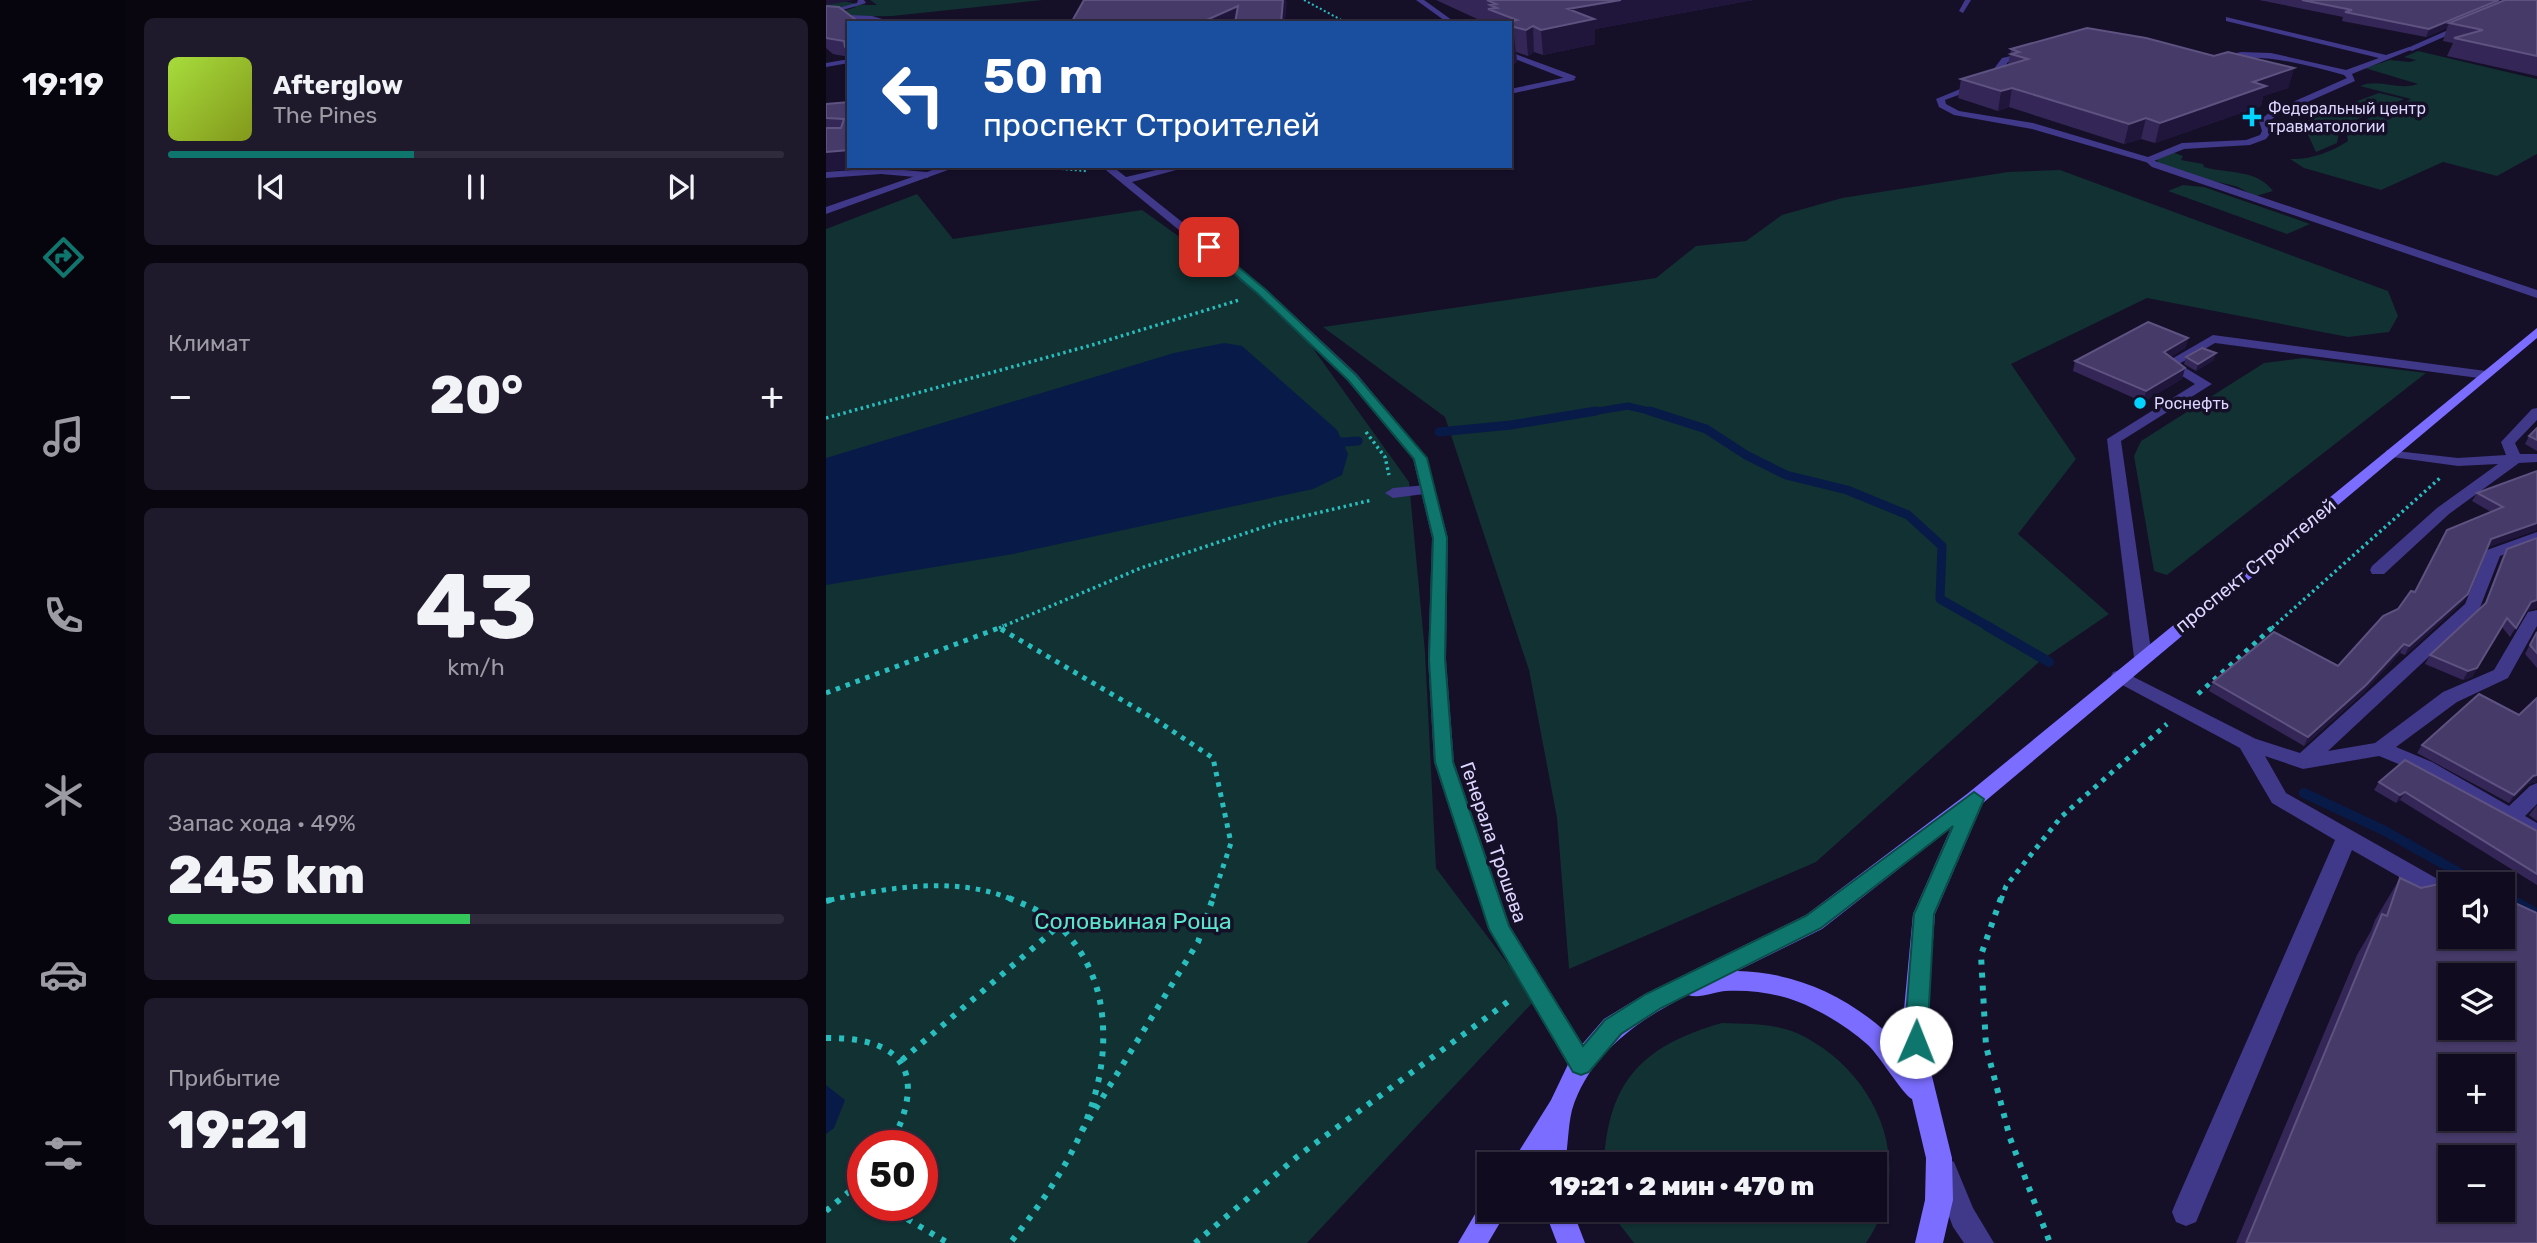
<!DOCTYPE html>
<html lang="ru">
<head>
<meta charset="utf-8">
<style>
  :root { --surface:#100b1e; --page:#1e192b; --text:#f1f3f6; --muted:#9c9ba4; --line:#302b3c; --accent:#0f766e }
  body { margin:0; font-family:Rubik,sans-serif; background:var(--page); color:var(--text); height:100vh; display:flex; flex-direction:column; font-size:26px; white-space:nowrap }
  * { box-sizing:border-box; margin:0 }
  p { font-size:23px; color:var(--muted) }
  .icon { flex:none; width:38px; height:38px; fill:none; stroke:currentColor; stroke-width:2; stroke-linecap:round; stroke-linejoin:round }
  .map { position:relative; flex:1; overflow:hidden }
  .sheet { display:flex; flex-direction:column; gap:18px; padding:18px; background:#090610; width:700px }
  .sheet>* { flex:none }
  .hud { position:absolute; left:21px; top:21px; width:665px; height:147px; border-radius:0px; box-shadow:0 2px 5px #0004,0 0 0 2px var(--line); background:#1a4fa0; color:#fff; overflow:hidden }
  .fabs { position:absolute; left:1612px; top:872px; display:grid; gap:14px }
  .fabs a { display:grid; place-items:center; width:77px; height:77px; border-radius:0px; background:var(--surface); box-shadow:0 2px 5px #0004,0 0 0 2px var(--line); font-size:35px }
  .speed { position:absolute; left:21px; top:1130px; display:flex; gap:14px; font-size:35px; font-weight:700; text-align:center }
  .speed>* { display:grid; place-content:center; width:91px; height:91px; border-radius:50%; background:var(--surface); box-shadow:0 2px 5px #0004,0 0 0 2px var(--line); line-height:1 }
  .speed .limit { border:10px solid #d22; background:#fff; color:#111 }
  .pin { position:absolute; display:grid; place-items:center; width:60px; height:60px; color:#fff; margin:-30px; border-radius:14px; box-shadow:0 4px 10px #0006 }
  .me { position:absolute; width:77px; margin:-38px; rotate:1deg; stroke-linejoin:round; filter:drop-shadow(0 0 5px #0008) }
  .turn { display:flex; align-items:center; gap:24px; height:147px; padding:0 21px; font-size:32px }
  .turn .icon { width:91px; height:91px; stroke-width:2.5 }
  .turn b { display:block; font-size:49px; line-height:60px }
  .big { font-size:52px; font-weight:800; line-height:1.1 }
  .sheet .card { flex:1; display:flex; flex-direction:column; justify-content:center; gap:10px; min-width:0; padding:0 24px; border-radius:10px; background:var(--page) }
  .sheet .dial { align-items:center; gap:0 }
  .dial b { font-size:91px; line-height:1 }
  .song { display:flex; align-items:center; gap:21px }
  .cover { width:84px; height:84px; border-radius:10px; background:linear-gradient(135deg,hsl(80 70% 55%),hsl(70 70% 35%)) }
  .played { height:7px; border-radius:4px; background:linear-gradient(90deg,var(--accent) 40%,var(--line) 40%) }
  .keys { display:flex; justify-content:space-around; direction:ltr }
  .heat { display:flex; justify-content:space-between; align-items:center; font-size:38px; direction:ltr }
  .charge { height:10px; border-radius:5px; background:linear-gradient(90deg,#34c759 49%,var(--line) 0) }
  .trip { position:absolute; left:651px; top:1152px; width:410px; height:70px; border-radius:0px; background:var(--surface); box-shadow:0 2px 5px #0004,0 0 0 2px var(--line); font-weight:800; line-height:70px; text-align:center }
  main { display:flex; flex:1; min-height:0 }
  .menu { display:flex; flex-direction:column; width:126px; justify-content:space-around; align-items:center; background:#06040c; color:var(--muted) }
  .menu .icon { width:49px; height:49px }
  .menu .selected { color:var(--accent) }
  .menu b { font-size:32px; color:var(--text) }
  .map>svg:first-child { display:block }
  .green { fill:#113132; fill-rule:evenodd }
  .water { fill:#081b48 }
  .lines { fill:none; stroke-linecap:round; stroke-linejoin:round }
  .stream-far3 { stroke:#081b48; stroke-width:7 }
  .stream-far2 { stroke:#081b48; stroke-width:9 }
  .stream-far1 { stroke:#081b48; stroke-width:10 }
  .stream { stroke:#081b48; stroke-width:14 }
  .path-far4 { stroke:#2abdbe; stroke-width:2; stroke-dasharray:2 2.5; stroke-linecap:butt }
  .path-far3 { stroke:#2abdbe; stroke-width:2.5; stroke-dasharray:2 2.5; stroke-linecap:butt }
  .path-far2 { stroke:#2abdbe; stroke-width:3.5; stroke-dasharray:2.5 3.5; stroke-linecap:butt }
  .path-far1 { stroke:#2abdbe; stroke-width:5; stroke-dasharray:4.5 6; stroke-linecap:butt }
  .path { stroke:#2abdbe; stroke-width:6; stroke-dasharray:5 8; stroke-linecap:butt }
  .lane { fill:#403889; fill-rule:evenodd }
  .street { fill:#403889; fill-rule:evenodd }
  .secondary { fill:#7a6dff; fill-rule:evenodd }
  .wall { fill:#342757 }
  .shaded-wall { fill:#20163c }
  .building { fill:#463a69; stroke:#5e5280; stroke-width:2; fill-rule:evenodd }
  .route { fill:#0f766e; stroke:#0a4d48; stroke-width:2 }
  .poi-dot { fill:#02d4ff; stroke:#150f28; stroke-width:2.5 }
  .labels { text-anchor:middle; stroke-width:7; stroke-linejoin:round; paint-order:stroke }
  .far-poi-label { font-size:16px; fill:#ddd6ff; stroke:#150f28; text-anchor:start }
  .street-label { font-size:19px; fill:#ddd6ff; stroke:#150f28 }
  .near-park-label { font-size:23px; fill:#5ce5cc; stroke:#150f28 }
</style>
</head>
<body>
<main>
<nav class="menu">
<b>19:19</b>
<svg class="icon selected" aria-label="directions" viewBox="0 0 24 24"><path d="M12 3l9 9-9 9-9-9zM9 14v-3h6M13 9l2 2-2 2"/></svg>
<svg class="icon" aria-label="music" viewBox="0 0 24 24"><path d="M9 18V5l10-2v13"/><circle cx="6" cy="18" r="3"/><circle cx="16" cy="16" r="3"/></svg>
<svg class="icon" aria-label="phone" viewBox="0 0 24 24"><path d="M5 4h4l2 5-3 2q2 4 5 5l2-3 5 2v4C11 20 4 13 5 4z"/></svg>
<svg class="icon" aria-label="climate" viewBox="0 0 24 24"><path d="M12 3v18M4 7l16 10M4 17L20 7"/></svg>
<svg class="icon" aria-label="car" viewBox="0 0 24 24"><path d="M5 17H2v-5l4-1 3-4h7l3 4 3 1v5h-3M9 17h6M6 11h13"/><circle cx="7" cy="17" r="2"/><circle cx="17" cy="17" r="2"/></svg>
<svg class="icon" aria-label="filters" viewBox="0 0 24 24"><path d="M4 7h16M4 17h16"/><circle cx="9" cy="7" r="2"/><circle cx="15" cy="17" r="2"/></svg>
</nav>
<section class="sheet">
<div class="card">
<div class="song"><i class="cover"></i><div><b>Afterglow</b><p>The Pines</p></div></div>
<div class="played"></div>
<div class="keys"><svg class="icon" aria-label="previous" viewBox="0 0 24 24"><path d="M18 5L8 12l10 7zM5 5v14"/></svg><svg class="icon" aria-label="pause" viewBox="0 0 24 24"><path d="M8 5v14M16 5v14"/></svg><svg class="icon" aria-label="next" viewBox="0 0 24 24"><path d="M6 5l10 7-10 7zM19 5v14"/></svg></div>
</div>
<div class="card"><p>Климат</p>
<div class="heat"><a>−</a><b class="big">20°</b><a>+</a></div>
</div>
<div class="card dial"><b>43</b><p>km/h</p></div>
<div class="card"><p>Запас хода · 49%</p><b class="big">245 km</b><div class="charge"></div></div>
<div class="card"><p>Прибытие</p><b class="big">19:21</b></div>
</section>
<div class="map">
<svg width="1711" height="1243" viewBox="0 0 1711 1243">
  <rect width="100%" height="100%" fill="#150f28"/>
  <!-- green -->
  <g class="green">
    <path d="M0,0c19,0 33,6 51,5l-7,-5h173l-151,16 -66,1 30,-10 -30,2z"/>
    <path d="M1592,51l119,28v75l-40,22 -54,-14 -62,28 -77,-22 -14,-9c20,1 41,-7 58,-18l-2,-11 8,-5 57,-26 -51,-13c19,-8 38,5 58,-2l-53,-16 25,-8 20,2 6,-2 -12,-3z"/>
    <polygon points="1553,93 1578,99 1514,127 1511,143 1490,152 1476,122 1509,112 1512,111 1510,109"/>
    <path d="M1346,152l11,4 -2,4 22,4 1,3c24,7 53,2 69,24l-17,5c-9,-3 -17,-10 -25,-11 -25,-5 -48,-12 -73,-21l-1,-5z"/>
    <polygon points="1234,170 1562,291 1572,316 1563,332 1522,337 1321,298 1185,364 1250,459 1192,534 1283,614 1214,661 990,862 743,969 731,818 703,670 619,417 497,327 830,278 870,246 920,241 956,215 1016,198 1182,172"/>
    <polygon points="1357,185 1378,187 1484,224 1461,234 1342,191"/>
    <path d="M91,194l36,45 189,-29 147,105 120,167 16,170 11,216 99,132 -228,243h-481v-1014zM37,1146h59v60h-59z"/>
    <polygon points="1477,358 1600,373 1341,575 1328,571 1308,456 1315,441 1438,363"/>
    <path d="M896,1023c28,1 58,0 83,14 75,40 112,132 61,206h-232l-14,-18 -6,-16h260v-45h-270c4,-84 40,-119 118,-141z"/>
  </g>
  <!-- water -->
  <g class="water">
    <polygon points="398,343 416,346 511,430 522,454 516,475 487,489 187,554 0,585 0,458 348,353"/>
    <polygon points="0,1085 19,1100 8,1128 0,1134"/>
  </g>
  <g class="lines">
    <!-- stream-far3 -->
    <polyline class="stream-far3" points="760,413 802,406 831,413"/>
    <!-- stream-far2 -->
    <g class="stream-far2">
      <polyline points="824,411 880,429 920,455 960,475 1021,490 1082,515 1116,546 1114,599 1165,628"/>
      <polyline points="613,432 685,425 770,411"/>
      <polyline points="504,443 532,441"/>
    </g>
    <!-- stream-far1 -->
    <g class="stream-far1">
      <polyline points="1161,626 1223,662"/>
      <polyline points="1478,793 1557,830 1653,884"/>
      <polyline points="1676,897 1682,900"/>
    </g>
    <!-- stream -->
    <polyline class="stream" points="1679,898 1711,916"/>
    <!-- path-far4 -->
    <polyline class="path-far4" points="478,0 521,23"/>
    <!-- path-far3 -->
    <polyline class="path-far3" points="204,166 261,171"/>
    <!-- path-far2 -->
    <g class="path-far2">
      <polyline points="0,418 266,345 413,300"/>
      <polyline points="540,432 559,457 563,475"/>
      <polyline points="173,628 315,568 453,522 546,500"/>
      <polyline points="1446,628 1614,478"/>
    </g>
    <!-- path-far1 -->
    <g class="path-far1">
      <polyline points="175,629 330,720 387,758 405,843 386,900"/>
      <polyline points="0,693 178,626"/>
      <polyline points="1372,694 1448,626"/>
      <path d="M4,900c57,-12 127,-25 183,0"/>
      <polyline points="1175,900 1180,886 1235,817 1341,724"/>
    </g>
    <!-- path -->
    <g class="path">
      <path d="M183,898c11,5 24,9 34,16 30,19 50,52 57,87 17,91 -35,174 -90,242"/>
      <polyline points="1175,898 1155,955 1160,1046 1184,1138 1224,1243"/>
      <polyline points="0,901 12,898"/>
      <path d="M0,1038c81,-1 101,38 64,108"/>
      <polyline points="76,1060 234,925"/>
      <polyline points="256,1131 372,942 387,898"/>
      <polyline points="59,1206 122,1243"/>
      <polyline points="0,1211 37,1180"/>
      <polyline points="369,1243 472,1156 687,998"/>
    </g>
    <!-- lane -->
    <g class="lane">
      <polygon points="32,0 38,0 40,3 0,15 0,11 31,3"/>
      <polygon points="590,0 598,0 630,23 622,23"/>
      <polygon points="1139,0 1145,0 1137,13 1133,11"/>
      <path d="M1400,17l160,38 23,-8 4,2 -61,25 3,7 -79,35 -8,6 4,9 -6,8 -16,6 -66,4 -35,14 -117,-34 -78,-14 -15,-8 -3,-8 51,-21 15,-20 31,-7v4l-25,7 -15,20 -48,18 1,4 13,7 74,12 115,34 34,-14 64,-3 14,-5 2,-4 -3,-10 11,-9 77,-34 -3,-3c-43,-11 -83,-24 -127,-13l-3,-4 27,-6 30,1 75,17 33,-12 -153,-37z"/>
      <polygon points="684,52 749,76 750,78 743,80 684,57"/>
      <polygon points="23,59 23,63 0,67 0,63"/>
      <polygon points="55,168 101,172 106,175 101,178 55,174 0,178 0,172"/>
      <polygon points="1387,335 1660,371 1667,375 1660,379 1389,343 1353,364 1386,384 1295,441 1326,657 1317,663 1308,657 1281,439 1369,384 1337,364"/>
      <polygon points="1711,408 1711,420 1689,443 1694,454 1711,454 1711,462 1693,463 1623,514 1558,574 1546,574 1544,570 1546,566 1611,508 1672,464 1632,466 1566,457 1559,453 1561,450 1632,458 1680,455 1675,442 1706,409"/>
      <polygon points="601,485 609,490 606,493 567,498 559,493 567,488"/>
      <polygon points="1711,532 1711,542 1674,556 1653,610 1502,751 1549,743 1617,692 1668,670 1702,612 1711,610 1711,626 1682,678 1631,702 1570,747 1606,762 1683,806 1704,786 1711,783 1711,804 1699,816 1711,823 1711,841 1592,772 1553,756 1477,769 1439,756 1460,793 1624,886 1624,906 1526,850 1370,1222 1360,1226 1350,1222 1346,1212 1350,1202 1509,840 1446,803 1411,743 1414,738 1421,736 1474,753 1639,604 1661,550"/>
    </g>
    <!-- street -->
    <g class="street">
      <polygon points="0,14 46,16 70,23 0,18"/>
      <polygon points="1638,23 1645,25 1586,51 1579,49"/>
      <polygon points="746,76 749,80 684,94 684,89"/>
      <polygon points="1320,158 1711,290 1711,298 1326,167 1318,160"/>
      <polygon points="118,166 133,166 0,214 0,207"/>
      <polygon points="275,166 286,166 300,177 347,166 365,166 306,182 440,289 531,374 601,458 622,538 620,659 628,762 684,926 764,1056 768,1064 764,1072 755,1076 746,1072 663,929 608,762 602,659 606,538 587,459 521,380 432,295"/>
      <polygon points="1294,670 1428,738 1431,743 1428,748 1414,748 1287,680 1285,676 1287,672"/>
      <polygon points="1119,1158 1128,1162 1147,1208 1168,1243 1138,1243 1127,1227 1106,1171 1110,1162"/>
    </g>
    <!-- secondary -->
    <g class="secondary">
      <path d="M1711,328v10l-554,465 -48,111 -8,106 2,44 23,94 1,42 -10,43h-28l10,-43 1,-42 -14,-59c-8,-3 -33,-44 -44,-54 -16,-14 -35,-27 -54,-36 -26,-14 -60,-20 -89,-18 -12,1 -25,8 -37,4 -50,25 -99,59 -116,115 -4,16 -4,37 -7,54h-54l40,-64 21,-44 32,-37 41,-25 161,-79 161,-121zM1125,828l-38,86 -10,106v29c-43,-47 -102,-77 -166,-78l85,-42z"/>
      <polygon points="663,1197 663,1209 682,1209 662,1243 632,1243 658,1199"/>
      <polygon points="718,1209 746,1209 759,1243 731,1243"/>
    </g>
  </g>
  <!-- wall -->
  <g class="wall">
    <polygon points="610,0 927,0 769,29 769,44 717,55 708,52 702,56 690,52 691,62 684,66 684,23 660,23"/>
    <polygon points="1433,0 1711,0 1711,76 1621,56 1627,43 1617,41 1621,28 1600,37 1516,21 1517,17"/>
    <polygon points="0,6 23,23 23,57 7,54 0,48"/>
    <polygon points="1185,49 1388,56 1468,68 1462,88 1437,96 1435,106 1329,143 1315,139 1298,144 1183,107 1172,111 1132,98 1135,79 1182,65"/>
    <polygon points="23,102 66,166 0,171 0,104"/>
    <polygon points="1362,338 1359,348 1344,357 1359,368 1356,379 1317,402 1247,371 1249,361"/>
    <polygon points="1360,357 1388,360 1370,371 1358,364"/>
    <polygon points="1711,428 1711,451 1699,444 1703,436"/>
    <polygon points="1711,471 1711,530 1661,547 1637,602 1579,655 1574,653 1536,694 1478,746 1383,691 1387,682 1512,666 1572,609 1665,512 1646,501 1651,493"/>
    <polygon points="1711,538 1711,608 1700,611 1684,637 1676,627 1646,677 1637,680 1599,664 1604,655 1658,605 1676,558 1681,549"/>
    <polygon points="1711,631 1711,668 1699,654"/>
    <polygon points="1711,698 1711,782 1702,784 1683,803 1591,753 1596,745 1693,715"/>
    <polygon points="1553,782 1711,831 1711,885 1574,800 1570,803 1548,790"/>
    <polygon points="1711,805 1711,821 1703,815"/>
    <polygon points="1624,874 1711,1243 1410,1243 1531,955 1545,931 1549,920 1574,878 1595,888 1618,884"/>
  </g>
  <!-- shaded-wall -->
  <g class="shaded-wall">
    <polygon points="0,0 29,0 0,5"/>
    <polygon points="457,0 460,0 461,3 459,23 455,23"/>
    <polygon points="795,0 927,0 769,29 769,44 717,55 715,30 742,9"/>
    <polygon points="1673,0 1686,0 1623,23 1621,28 1600,37 1603,29"/>
    <polygon points="412,6 416,23 374,23"/>
    <polygon points="707,26 708,52 702,56 700,30"/>
    <polygon points="688,36 691,62 684,66 684,39"/>
    <polygon points="1468,68 1462,88 1437,96 1435,106 1329,143 1334,123 1427,82"/>
    <polygon points="1186,88 1183,107 1172,111 1175,91"/>
    <polygon points="1320,118 1315,139 1298,144 1303,124"/>
    <polygon points="23,150 23,166 66,166 0,171 0,152"/>
    <polygon points="1362,338 1359,348 1335,363 1338,352"/>
    <polygon points="1390,353 1388,360 1370,371 1372,364"/>
    <polygon points="1359,368 1356,379 1317,402 1320,391"/>
    <polygon points="1711,523 1711,530 1660,548 1665,539"/>
    <polygon points="1642,594 1637,602 1579,655 1583,646"/>
    <polygon points="1711,600 1711,608 1700,611 1705,602"/>
    <polygon points="1681,618 1646,677 1637,680 1642,671"/>
    <polygon points="1578,644 1574,653 1536,694 1478,746 1482,737"/>
    <polygon points="1711,775 1711,782 1702,784 1683,803 1688,795 1707,776"/>
    <polygon points="1579,792 1574,800 1570,803 1574,795"/>
  </g>
  <!-- building -->
  <g class="building">
    <polygon points="258,0 457,0 455,23 409,23 412,6 374,23 245,23"/>
    <polygon points="661,0 795,0 742,9 768,19 715,30 707,26 700,30 684,26 684,23 679,23 691,20 662,9 671,8 664,5 670,4"/>
    <polygon points="1476,0 1673,0 1603,29 1519,12 1526,10"/>
    <polygon points="1679,0 1711,0 1711,56 1628,38 1657,30 1623,23"/>
    <polygon points="0,6 13,7 34,23 23,23 23,50 19,47 18,41 0,38"/>
    <polygon points="1261,28 1320,38 1388,56 1402,52 1468,68 1427,82 1440,86 1334,123 1320,118 1303,124 1186,88 1175,91 1135,79 1202,59 1185,54 1193,52 1185,49"/>
    <polygon points="23,102 23,150 0,152 0,128 15,128 18,119 0,118 0,104"/>
    <polygon points="1322,322 1362,338 1338,352 1359,368 1320,391 1249,361"/>
    <polygon points="1376,348 1390,353 1372,364 1360,357"/>
    <polygon points="1711,428 1711,440 1703,436"/>
    <polygon points="1711,471 1711,523 1665,539 1642,594 1583,646 1578,644 1540,685 1482,737 1387,682 1448,632 1512,666 1557,616 1572,609 1585,591 1589,592 1621,530 1677,507 1651,493"/>
    <polygon points="1711,538 1711,600 1705,602 1690,628 1681,618 1651,668 1642,671 1604,655 1660,603 1681,549"/>
    <polygon points="1711,632 1711,653 1704,645"/>
    <polygon points="1653,694 1693,715 1711,698 1711,775 1707,776 1688,795 1596,745"/>
    <polygon points="1579,760 1711,831 1711,874 1579,792 1574,795 1553,782"/>
    <path d="M1624,874l22,10h-22v52h52v-39l35,16v330h-291l136,-329 5,2 13,-38 21,10 28,-6zM1624,975h52v52h-52zM1624,1066h52v52h-52zM1624,1157h52v52h-52z"/>
  </g>
  <!-- route -->
  <polygon class="route" points="379,245 386,245 440,290 530,375 601,458 621,538 619,659 627,762 683,926 757,1046 779,1020 820,994 980,916 1148,792 1158,799 1108,914 1101,1042 1098,1049 1090,1052 1082,1049 1078,1042 1088,914 1127,826 995,928 835,1008 795,1034 763,1072 755,1075 747,1072 663,929 609,762 603,659 607,538 588,459 522,380 432,294 379,249"/>
  <!-- markers -->
  <g class="poi-dot">
    <path d="M1422.5 106.5h7v7h7v7h-7v7h-7v-7h-7v-7h7z"/>
    <circle cx="1314" cy="403" r="7"/>
  </g>
  <g class="labels">
    <!-- far-poi labels -->
    <g class="far-poi-label">
      <text x="1442" y="114">Федеральный центр<tspan x="1442" dy="18">травматологии</tspan></text>
      <text x="1328" y="409">Роснефть</text>
    </g>
    <!-- street labels -->
    <g class="street-label">
      <text transform="translate(1429 565) rotate(-39)" y="7">проспект Строителей</text>
      <text transform="translate(668 842) rotate(71)" y="7">Генерала Трошева</text>
    </g>
    <!-- near-park labels -->
    <g class="near-park-label">
      <text x="307" y="929">Соловьиная Роща</text>
    </g>
  </g>
</svg>
<div class="fabs">
<a><svg class="icon" aria-label="sound" viewBox="0 0 24 24"><path d="M4 9h4l5-4v14l-5-4H4zM17 9q2 3 0 6"/></svg></a>
<a><svg class="icon" aria-label="layers" viewBox="0 0 24 24"><path d="M12 4l9 5-9 5-9-5zM3 14l9 5 9-5"/></svg></a>
<a>+</a>
<a>−</a>
</div>
<div class="speed"><div class="limit">50</div></div>
<div class="pin" style="left:383px;top:247px;background:#d93025"><svg class="icon" aria-label="arrive" viewBox="0 0 24 24"><path d="M6 21V4h12l-3 4 3 4H6"/></svg></div>
<svg class="me" style="left:1090px;top:1042px" viewBox="-20 -20 40 40"><circle r="19" fill="#fff"/><path d="M0-13L10 11 0 6-10 11z" fill="#0f766e"/></svg>
<div class="trip">19:21 · 2 мин · 470 m</div>
<div class="hud">
<div class="turn"><svg class="icon" aria-label="left" viewBox="0 0 24 24"><path d="M17 20v-9H6M10 6l-5 5 5 5"/></svg><div><b>50 m</b>проспект Строителей</div></div>
</div>
</div>
</main>
</body>
</html>
